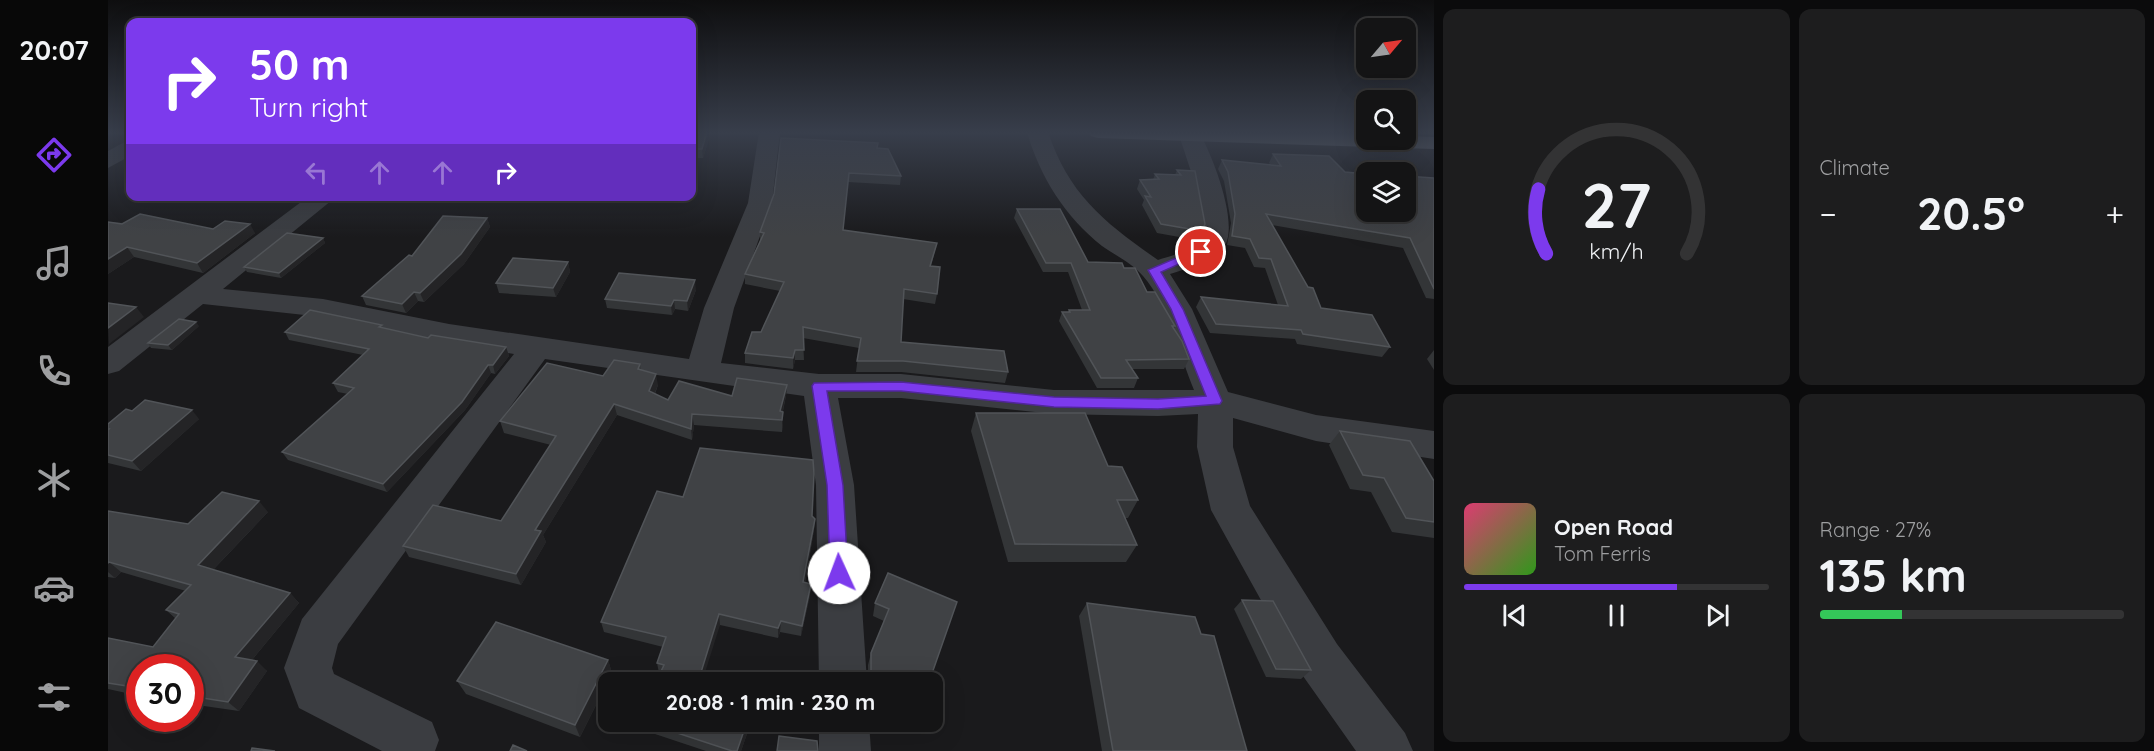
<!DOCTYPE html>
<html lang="en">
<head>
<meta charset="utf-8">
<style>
  :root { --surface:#141415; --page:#1d1d1e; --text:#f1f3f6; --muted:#9d9ea0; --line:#333334; --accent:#7c3aed }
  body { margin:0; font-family:Quicksand,sans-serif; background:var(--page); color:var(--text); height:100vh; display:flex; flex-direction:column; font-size:22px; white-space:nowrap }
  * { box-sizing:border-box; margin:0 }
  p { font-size:20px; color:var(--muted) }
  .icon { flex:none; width:33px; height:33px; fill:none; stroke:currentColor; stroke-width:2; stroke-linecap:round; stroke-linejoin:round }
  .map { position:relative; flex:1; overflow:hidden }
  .side { display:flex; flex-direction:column; gap:9px; padding:9px; background:#0b0b0c; width:720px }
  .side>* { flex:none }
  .hud { position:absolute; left:18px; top:18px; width:570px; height:183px; border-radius:12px; box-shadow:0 6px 24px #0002,0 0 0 2px var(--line); background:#7c3aed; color:#fff; overflow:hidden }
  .needle { width:39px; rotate:61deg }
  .tools { position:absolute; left:1248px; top:18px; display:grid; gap:12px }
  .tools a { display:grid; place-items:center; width:60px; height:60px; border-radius:12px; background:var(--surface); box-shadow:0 6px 24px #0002,0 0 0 2px var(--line); font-size:30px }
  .speed { position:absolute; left:18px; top:654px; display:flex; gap:12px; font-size:30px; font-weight:700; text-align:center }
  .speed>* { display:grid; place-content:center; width:78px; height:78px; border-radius:50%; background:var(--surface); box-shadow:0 6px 24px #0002,0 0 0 2px var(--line); line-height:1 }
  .speed .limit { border:9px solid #d22; background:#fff; color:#111 }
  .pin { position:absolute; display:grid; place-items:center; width:51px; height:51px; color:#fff; margin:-26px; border:3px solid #fff; border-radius:50%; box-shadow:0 2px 6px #0007 }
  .me { position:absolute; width:66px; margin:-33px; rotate:358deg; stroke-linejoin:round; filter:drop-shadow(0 0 4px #0008) }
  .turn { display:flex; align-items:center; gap:21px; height:126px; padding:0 24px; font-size:27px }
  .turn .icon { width:78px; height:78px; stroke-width:2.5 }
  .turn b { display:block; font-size:42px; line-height:51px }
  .lanes { display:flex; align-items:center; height:57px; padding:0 24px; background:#0003; justify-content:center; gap:30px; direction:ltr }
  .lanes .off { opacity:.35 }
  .big { font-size:45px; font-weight:800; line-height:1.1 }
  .side .widget { flex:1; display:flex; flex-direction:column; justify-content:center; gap:9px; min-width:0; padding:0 21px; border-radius:12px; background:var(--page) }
  .side .dial { align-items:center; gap:0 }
  .dial svg { height:156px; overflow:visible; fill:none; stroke:var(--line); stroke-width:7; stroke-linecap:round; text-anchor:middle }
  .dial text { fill:var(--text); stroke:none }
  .song { display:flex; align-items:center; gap:18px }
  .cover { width:72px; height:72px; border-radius:9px; background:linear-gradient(135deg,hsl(340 70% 55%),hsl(110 70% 35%)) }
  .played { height:6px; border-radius:3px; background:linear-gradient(90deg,var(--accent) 70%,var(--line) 70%) }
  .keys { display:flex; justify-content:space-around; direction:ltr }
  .heat { display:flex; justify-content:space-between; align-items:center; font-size:33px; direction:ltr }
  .charge { height:9px; border-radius:4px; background:linear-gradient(90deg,#34c759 27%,var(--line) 0) }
  .side .tiles { flex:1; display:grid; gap:9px; grid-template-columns:repeat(2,1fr) }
  .trip { position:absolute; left:490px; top:672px; width:345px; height:60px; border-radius:12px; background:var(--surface); box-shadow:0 6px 24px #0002,0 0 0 2px var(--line); font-weight:800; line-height:60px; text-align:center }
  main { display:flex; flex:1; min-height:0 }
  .tab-bar { display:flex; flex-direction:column; width:108px; justify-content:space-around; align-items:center; background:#080808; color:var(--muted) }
  .tab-bar .icon { width:42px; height:42px }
  .tab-bar .active { color:var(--accent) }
  .tab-bar b { font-size:27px; color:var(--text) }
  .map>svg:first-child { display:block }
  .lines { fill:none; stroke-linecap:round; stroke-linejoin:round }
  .minor { fill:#3b3d41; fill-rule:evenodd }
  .highway { fill:#676c72; fill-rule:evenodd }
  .wall { fill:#333537 }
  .shaded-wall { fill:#242426 }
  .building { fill:#404245; stroke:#515458; stroke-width:1.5 }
  .route { fill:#7c3aed; stroke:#51269a; stroke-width:1.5 }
</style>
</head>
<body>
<main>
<nav class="tab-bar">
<b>20:07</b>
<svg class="icon active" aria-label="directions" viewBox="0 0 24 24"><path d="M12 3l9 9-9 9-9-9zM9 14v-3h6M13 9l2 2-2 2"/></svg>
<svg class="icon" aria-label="music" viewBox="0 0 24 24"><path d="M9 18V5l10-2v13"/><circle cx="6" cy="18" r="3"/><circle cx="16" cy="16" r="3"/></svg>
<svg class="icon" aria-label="phone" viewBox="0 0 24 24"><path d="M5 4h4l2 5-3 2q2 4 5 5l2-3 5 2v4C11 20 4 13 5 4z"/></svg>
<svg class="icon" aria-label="climate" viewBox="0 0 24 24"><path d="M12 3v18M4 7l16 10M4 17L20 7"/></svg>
<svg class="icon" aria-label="car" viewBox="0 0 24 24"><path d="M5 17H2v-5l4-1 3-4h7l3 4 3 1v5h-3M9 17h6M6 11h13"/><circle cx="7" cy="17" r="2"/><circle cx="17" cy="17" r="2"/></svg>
<svg class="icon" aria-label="filters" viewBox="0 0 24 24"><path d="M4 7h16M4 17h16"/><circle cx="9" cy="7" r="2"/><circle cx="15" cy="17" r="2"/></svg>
</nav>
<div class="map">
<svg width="1326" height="751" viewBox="0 0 1326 751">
  <rect width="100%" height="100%" fill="#1a1a1c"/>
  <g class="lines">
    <!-- minor -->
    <g class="minor">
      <path d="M651,132h21l-8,71 -38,105 -13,55 98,11h82l153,16h140c-15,-36 -25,-84 -51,-114 -10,-12 -28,-21 -41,-30 -37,-29 -62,-69 -75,-114h21c21,63 57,91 110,128 15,-5 39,-10 45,-26l-6,-44 -18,-55 2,-3h18c13,22 41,93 25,115 -13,16 -36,21 -54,27l22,35 36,83 88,23 118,16v28l-118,-18 -83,-23v29l17,59 87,138 68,89 8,18h-57l-53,-75 -92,-166 -14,-63 1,-33 -40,2 -104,-2 -153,-16h-63l16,87 13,197h-48l-3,-197 -12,-89 -259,-37 -207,285 -6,24 2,6 98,48 7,18 -4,11h-53l-83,-43 -15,-40 18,-49 212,-265 -65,-10 -126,-27 -120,-13 -84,67 -11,3v-27l201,-151h28l-114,93 100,10 126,25 240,35 15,-51 44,-105z"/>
      <polygon points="22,139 22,156 0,168 0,151"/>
      <polygon points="711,722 761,722 763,751 711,751"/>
    </g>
    <!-- highway -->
    <polygon class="highway" points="980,132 1258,134 1258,140 1298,140 1298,136 1326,137 1326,149 990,138 983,136"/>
  </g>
  <!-- wall -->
  <g class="wall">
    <polygon points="584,132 603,132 595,158 584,158"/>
    <polygon points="769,148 793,176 792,185 740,182 735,230 829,243 823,266 829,294 827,304 795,299 793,342 900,372 897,383 793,372 748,372 751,348 695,338 696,360 687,360 685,369 637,363 637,353 653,332 672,291 637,284 637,274 652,241 652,232"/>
    <polygon points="1165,154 1237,172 1326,178 1326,299 1318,298 1295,248 1164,225 1200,287 1213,308 1282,347 1274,357 1189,344 1187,339 1102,333 1088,307 1093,297 1170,305 1157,268 1146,267 1137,248 1119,245 1123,223 1116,181 1110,169 1114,160 1163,165 1161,163"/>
    <polygon points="1069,170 1087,171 1097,224 1088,240 1049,233 1034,205 1036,200 1029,189 1032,180 1045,180 1047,174 1067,175"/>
    <polygon points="909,209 980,262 1016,268 1039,292 1067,326 1066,329 1081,359 1076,369 1024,369 1030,378 1026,388 989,388 951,321 954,312 960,312 961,310 974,310 960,272 935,272 906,218"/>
    <polygon points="379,218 382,227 356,264 316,302 310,301 298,313 258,305 254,296 304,256"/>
    <polygon points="0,222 105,229 147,233 95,273 26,257 0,274"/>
    <polygon points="215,238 217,243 173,278 139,272 136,267"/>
    <polygon points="460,262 462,272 448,297 391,293 388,283"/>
    <polygon points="588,290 580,311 567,309 564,315 499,308 497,299"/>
    <polygon points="91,326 64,350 43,348 40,343"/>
    <polygon points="275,328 320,338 398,347 401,356 387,374 383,373 357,410 279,492 180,460 174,452 240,394 230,392 225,383 255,355 181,340 177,332"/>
    <polygon points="1326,350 1326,370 1319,359"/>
    <polygon points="532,364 533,370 550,385 547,394 560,400 624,396 679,385 678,396 675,411 675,423 674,432 586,425 584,440 509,415 435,535 438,542 413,585 301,557 295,546 393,521 443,445 396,433 392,421 495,376"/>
    <polygon points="24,411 91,419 33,471 0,463 0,424"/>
    <polygon points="868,413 1000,466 1030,500 1020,518 1017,518 1029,545 1018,562 900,562 863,431"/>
    <polygon points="1232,431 1326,481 1326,538 1284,532 1263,492 1242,489 1221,445"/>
    <polygon points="575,497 707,519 706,530 697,583 703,584 702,595 693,636 672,632 670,638 612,625 552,673 551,673 549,663 555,647 496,632 493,622"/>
    <polygon points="0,511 80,524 160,512 105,570 182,593 191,603 144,660 159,671 131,711 82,704 82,668 32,668 32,696 0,689 0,638 45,647 68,619 58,610 78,591 13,572 7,578 0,577"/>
    <polygon points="780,573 822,682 751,682 751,679 760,671 760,665 763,653 776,621 765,616 767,603"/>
    <polygon points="1134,600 1203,670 1193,679 1158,677 1126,609"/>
    <polygon points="979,603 1093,634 1139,751 994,751 971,616"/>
    <polygon points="500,660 504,673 472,737 358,694 349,681"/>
    <polygon points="533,722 639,722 640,731 633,751 598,751 535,730"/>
  </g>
  <!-- shaded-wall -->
  <g class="shaded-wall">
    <polygon points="599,132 603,132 595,158 594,149"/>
    <polygon points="379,218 382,227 356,264 316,302 312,293"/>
    <polygon points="142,224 147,233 95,273 89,263"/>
    <polygon points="215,238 217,243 173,278 171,273"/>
    <polygon points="19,247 26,257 0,274 0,259"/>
    <polygon points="460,262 462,272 448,297 445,288"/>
    <polygon points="587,280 588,290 580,311 579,301"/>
    <polygon points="306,292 310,301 298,313 294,304"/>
    <polygon points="566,300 567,309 564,315 563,306"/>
    <polygon points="28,307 36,317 1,344 0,328"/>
    <polygon points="88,322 91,326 64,350 60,345"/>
    <polygon points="398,347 401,356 387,374 385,365"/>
    <polygon points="687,350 687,360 685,369 685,358"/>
    <polygon points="380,365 383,373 357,410 279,492 275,484"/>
    <polygon points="548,374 550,385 543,402 541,391"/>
    <polygon points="679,385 678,396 672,422 672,411"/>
    <polygon points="506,404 509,415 435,535 438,542 413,585 408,574 427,530"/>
    <polygon points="84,410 91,419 33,471 24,461"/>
    <polygon points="675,412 675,423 674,432 674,420"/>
    <polygon points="584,414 586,425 584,440 583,429"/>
    <polygon points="151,501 160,512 100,575 90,565"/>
    <polygon points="707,519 706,530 695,593 695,582"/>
    <polygon points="1,562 13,572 7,578 0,572 0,563"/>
    <polygon points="703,584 702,595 693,636 694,626"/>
    <polygon points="182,593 191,603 138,667 127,657"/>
    <polygon points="611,614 612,625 594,682 590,682"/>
    <polygon points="673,621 672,632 670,638 670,628"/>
    <polygon points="500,660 504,673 472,737 467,725"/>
    <polygon points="149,661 159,671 131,711 120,702"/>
    <polygon points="639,722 640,731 633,751 629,751"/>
  </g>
  <!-- building -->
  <g class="building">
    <polygon points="584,132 599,132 594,149 584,149"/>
    <polygon points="673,138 770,143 769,148 780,149 793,176 741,173 735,230 829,243 822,266 832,267 829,294 796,289 793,342 896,351 900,372 795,361 749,361 753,338 695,327 696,350 687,350 685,358 637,353 644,332 653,332 676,282 637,274 656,233 652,232 666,194"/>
    <polygon points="1165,154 1221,156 1237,172 1258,174 1258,212 1298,212 1298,176 1326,178 1326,289 1302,238 1158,214 1200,287 1205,288 1213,308 1264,315 1282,347 1195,334 1193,330 1108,324 1093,297 1180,306 1163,259 1151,258 1142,239 1124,236 1127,214 1120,172 1114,160 1173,166"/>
    <polygon points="1069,170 1087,171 1097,224 1093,231 1053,224 1037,196 1043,197 1032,180 1051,179 1047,174 1073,175"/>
    <polygon points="909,209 952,209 980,262 1014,263 1016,268 1027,268 1039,292 1047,292 1067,326 1064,326 1074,341 1081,359 1018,360 1030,378 993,378 954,312 962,312 961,310 982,310 963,263 938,263"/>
    <polygon points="32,214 105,229 117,221 142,224 89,263 19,247 0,259 0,222 14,224"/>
    <polygon points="335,216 379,218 353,254 312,293 306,292 294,304 254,296 301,255 304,256"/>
    <polygon points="179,233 215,238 171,273 136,267"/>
    <polygon points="405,258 460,262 445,288 388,283"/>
    <polygon points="511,273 587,280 579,301 566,300 563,306 497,299"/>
    <polygon points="0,303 28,307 0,328"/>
    <polygon points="202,310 274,325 271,327 320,338 323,335 398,347 385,365 380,365 354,402 275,484 174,452 246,388 225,383 261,349 177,332"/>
    <polygon points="71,319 88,322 60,345 40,343"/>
    <polygon points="506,360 532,364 530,369 548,374 541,391 560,400 571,381 624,396 629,378 679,385 672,411 675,412 674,420 584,414 583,429 506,404 427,530 433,531 408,574 295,546 325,505 393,521 448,436 392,421 439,363 495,376"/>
    <polygon points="37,400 84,410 24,461 0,455 0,430 1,429 0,429 0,424 18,409 24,411"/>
    <polygon points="868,413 977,413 1000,466 1014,467 1030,500 1009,500 1029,545 907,544"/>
    <polygon points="1232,431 1302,441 1326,481 1326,522 1298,518 1276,478 1255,475"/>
    <polygon points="592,448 705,460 706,474 704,516 707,519 695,582 703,584 694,626 673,621 670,628 611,614 590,682 548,682 556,665 549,663 558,637 493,622 549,491 575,497"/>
    <polygon points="114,492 151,501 90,565 182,593 127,657 149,661 120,702 82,696 82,668 32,668 32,688 0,683 0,638 45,647 71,614 58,610 83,585 1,562 0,563 0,511 80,524"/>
    <polygon points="780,573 849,602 821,682 757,682 751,679 755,672 763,671 763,653 781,609 767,603"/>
    <polygon points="1134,600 1165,601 1203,670 1168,669"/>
    <polygon points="979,603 1087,617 1093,634 1106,636 1139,751 1005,751"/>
    <polygon points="388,622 500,660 467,725 349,681"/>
    <polygon points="536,722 639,722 629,751 624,751"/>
    <polygon points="671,736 709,741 710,751 669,751"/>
    <polygon points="405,745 419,751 402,751"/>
    <polygon points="144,748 167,751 143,751"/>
  </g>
  <!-- sky -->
  <linearGradient id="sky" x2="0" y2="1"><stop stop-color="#0e0e0f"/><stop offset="0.56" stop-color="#383e4b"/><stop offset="1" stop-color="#383e4b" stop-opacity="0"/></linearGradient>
  <rect width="1326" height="237" fill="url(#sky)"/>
  <!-- route -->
  <polygon class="route" points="1089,249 1098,252 1053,272 1075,309 1114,401 1112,404 1050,409 946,407 793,391 719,391 735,485 740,573 737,579 731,581 725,579 722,573 719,485 704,386 706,383 793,382 946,397 1050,399 1098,396 1063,309 1040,270"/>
</svg>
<div class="tools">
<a><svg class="needle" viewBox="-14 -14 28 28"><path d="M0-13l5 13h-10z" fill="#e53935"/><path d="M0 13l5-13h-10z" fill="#9d9ea0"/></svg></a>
<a><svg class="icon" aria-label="search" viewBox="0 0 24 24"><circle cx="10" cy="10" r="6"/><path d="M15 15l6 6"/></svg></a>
<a><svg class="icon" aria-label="layers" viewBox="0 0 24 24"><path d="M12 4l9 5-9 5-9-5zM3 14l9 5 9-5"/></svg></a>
</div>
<div class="speed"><div class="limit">30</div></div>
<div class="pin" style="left:1093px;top:252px;background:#d93025"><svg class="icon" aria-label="arrive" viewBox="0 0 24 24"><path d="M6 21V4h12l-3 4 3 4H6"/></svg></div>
<svg class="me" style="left:731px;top:573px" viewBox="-20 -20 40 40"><circle r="19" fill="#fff"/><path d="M0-13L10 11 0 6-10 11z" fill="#7c3aed"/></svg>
<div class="trip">20:08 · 1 min · 230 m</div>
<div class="hud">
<div class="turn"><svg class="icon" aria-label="right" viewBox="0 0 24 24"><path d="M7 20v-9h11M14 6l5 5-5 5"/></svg><div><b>50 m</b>Turn right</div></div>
<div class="lanes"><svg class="icon off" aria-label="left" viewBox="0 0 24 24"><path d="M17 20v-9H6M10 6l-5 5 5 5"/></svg><svg class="icon off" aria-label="ahead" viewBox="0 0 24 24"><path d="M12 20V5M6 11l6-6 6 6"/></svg><svg class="icon off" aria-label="ahead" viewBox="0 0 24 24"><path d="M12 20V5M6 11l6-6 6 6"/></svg><svg class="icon" aria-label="right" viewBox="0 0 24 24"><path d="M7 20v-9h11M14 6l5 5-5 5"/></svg></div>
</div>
</div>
<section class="side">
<div class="tiles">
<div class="widget dial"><svg viewBox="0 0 100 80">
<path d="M14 69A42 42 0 1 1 86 69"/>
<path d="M14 69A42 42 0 0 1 10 36" stroke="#7c3aed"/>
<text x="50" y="56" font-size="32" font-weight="700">27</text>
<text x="50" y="72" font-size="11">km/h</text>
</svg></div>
<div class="widget"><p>Climate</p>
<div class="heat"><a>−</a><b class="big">20.5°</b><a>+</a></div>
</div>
<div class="widget">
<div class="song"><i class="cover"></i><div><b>Open Road</b><p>Tom Ferris</p></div></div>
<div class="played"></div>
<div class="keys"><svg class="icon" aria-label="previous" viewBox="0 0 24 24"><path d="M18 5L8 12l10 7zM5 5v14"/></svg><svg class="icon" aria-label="pause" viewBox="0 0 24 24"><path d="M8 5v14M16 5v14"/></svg><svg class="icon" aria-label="next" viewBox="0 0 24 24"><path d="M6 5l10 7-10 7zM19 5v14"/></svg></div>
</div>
<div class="widget"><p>Range · 27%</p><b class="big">135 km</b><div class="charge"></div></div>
</div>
</section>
</main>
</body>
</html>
